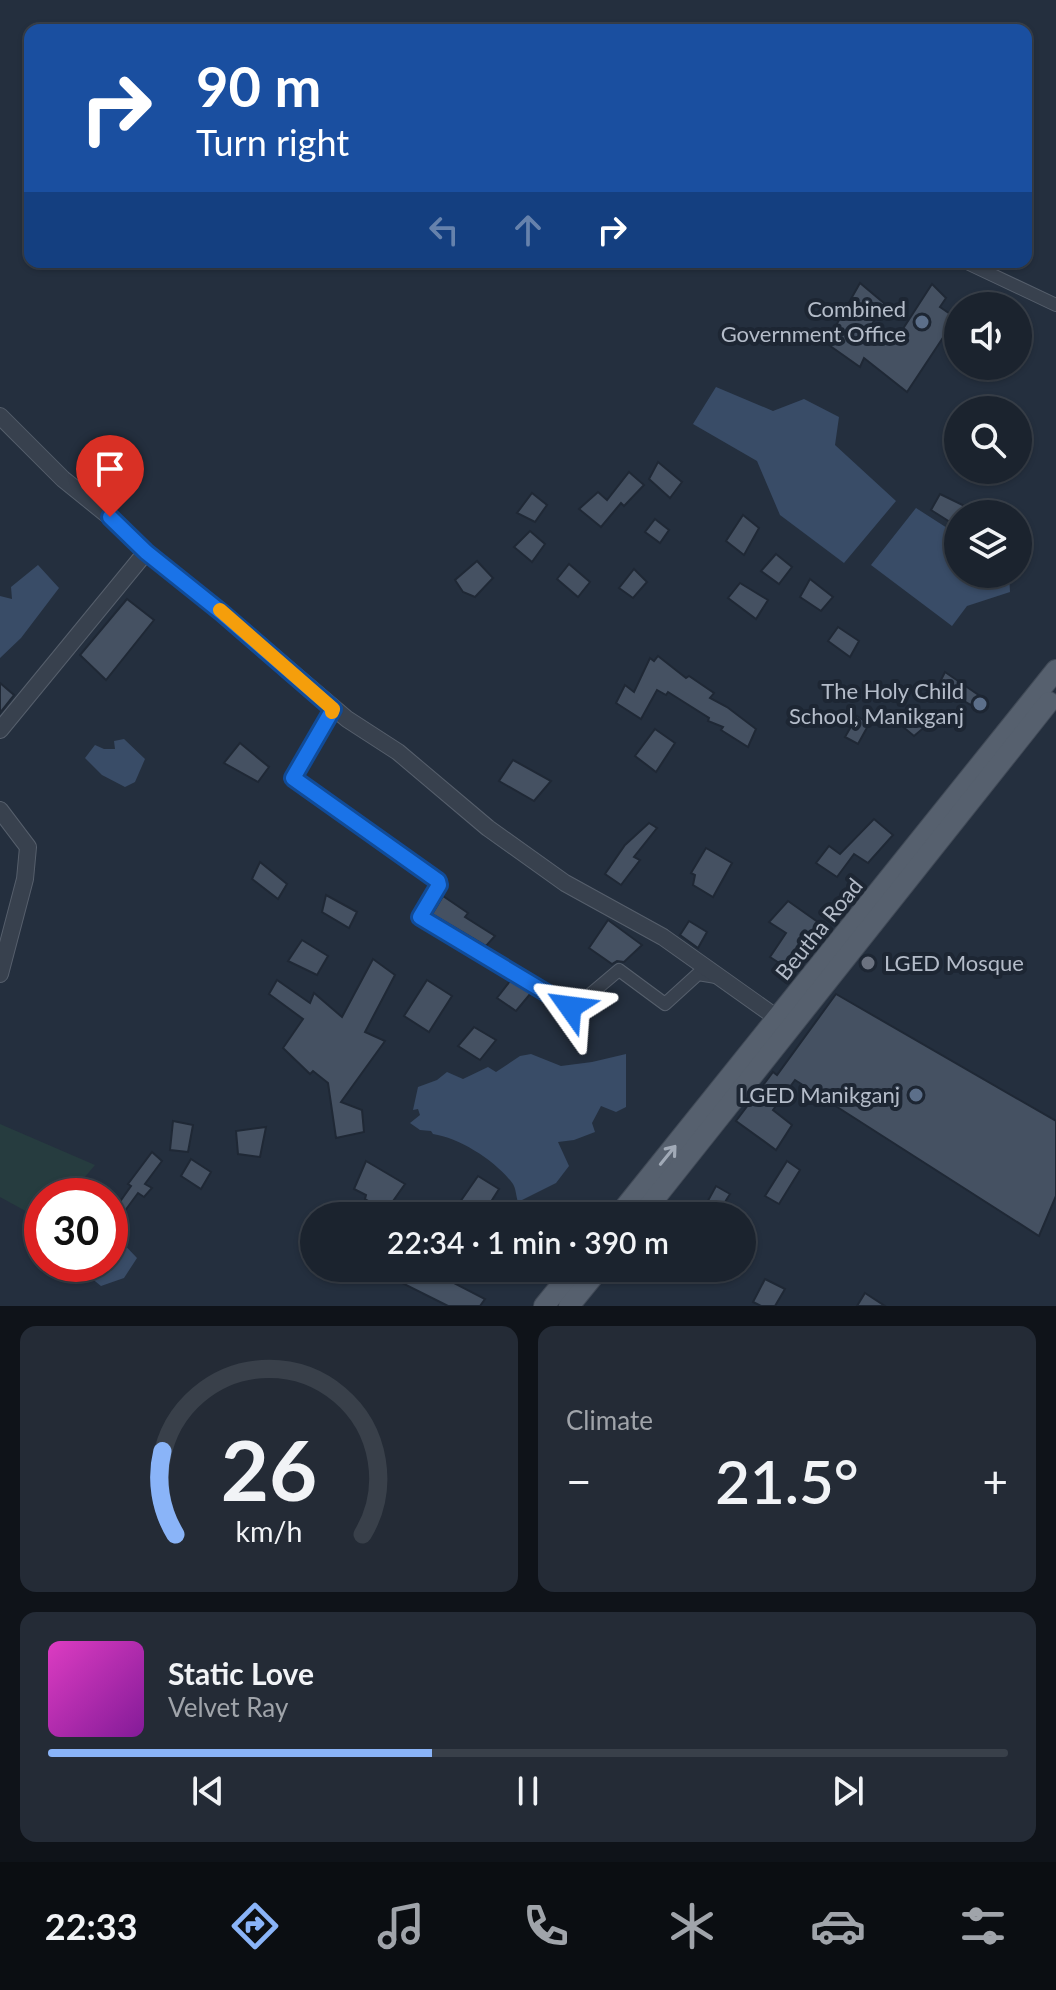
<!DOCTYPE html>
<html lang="en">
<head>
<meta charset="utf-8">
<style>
  :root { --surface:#1b232e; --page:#242b36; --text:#f1f3f6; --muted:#a0a4aa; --line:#39404a; --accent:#8ab4f8 }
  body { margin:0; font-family:Lato,sans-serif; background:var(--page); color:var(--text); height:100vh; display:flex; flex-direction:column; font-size:30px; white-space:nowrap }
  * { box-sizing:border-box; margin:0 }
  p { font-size:26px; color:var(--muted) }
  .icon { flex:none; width:44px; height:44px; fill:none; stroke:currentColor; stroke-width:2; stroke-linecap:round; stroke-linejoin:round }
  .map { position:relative; height:1306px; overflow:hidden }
  .sheet { display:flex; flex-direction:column; gap:20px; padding:20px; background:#0f1319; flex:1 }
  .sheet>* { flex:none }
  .guide { position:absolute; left:24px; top:24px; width:1008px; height:244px; border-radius:16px; box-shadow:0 2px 6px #0004,0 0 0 2px var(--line); background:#1a4fa0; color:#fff; overflow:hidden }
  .tools { position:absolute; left:944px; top:292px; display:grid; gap:16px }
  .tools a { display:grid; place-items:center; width:88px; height:88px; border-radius:50%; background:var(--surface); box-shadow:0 2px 6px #0004,0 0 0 2px var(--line); font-size:40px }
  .speed { position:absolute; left:24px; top:1178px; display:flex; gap:16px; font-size:40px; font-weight:700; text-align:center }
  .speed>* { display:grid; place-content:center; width:104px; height:104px; border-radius:50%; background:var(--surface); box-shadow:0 2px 6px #0004,0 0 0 2px var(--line); line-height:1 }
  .speed .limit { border:12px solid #d22; background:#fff; color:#111 }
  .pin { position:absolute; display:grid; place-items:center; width:68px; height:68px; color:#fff; margin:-82px -34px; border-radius:50% 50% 50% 0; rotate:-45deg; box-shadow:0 0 8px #0007 }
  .pin .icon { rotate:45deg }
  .me { position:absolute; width:88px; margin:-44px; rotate:301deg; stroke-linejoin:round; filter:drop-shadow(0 0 6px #0008) }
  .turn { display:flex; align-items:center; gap:28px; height:168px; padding:0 40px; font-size:36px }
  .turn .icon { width:104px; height:104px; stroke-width:2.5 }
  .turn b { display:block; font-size:56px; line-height:68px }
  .lanes { display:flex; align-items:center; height:76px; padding:0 40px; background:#0003; justify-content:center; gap:40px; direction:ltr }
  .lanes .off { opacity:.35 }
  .big { font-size:60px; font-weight:600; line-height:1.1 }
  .sheet .tile { flex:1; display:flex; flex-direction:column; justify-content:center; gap:12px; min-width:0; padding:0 28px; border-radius:16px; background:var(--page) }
  .sheet .dial { align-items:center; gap:0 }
  .dial svg { height:208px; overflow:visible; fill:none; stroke:var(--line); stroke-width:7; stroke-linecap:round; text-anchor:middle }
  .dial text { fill:var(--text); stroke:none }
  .song { display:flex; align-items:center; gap:24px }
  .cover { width:96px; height:96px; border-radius:12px; background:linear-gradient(135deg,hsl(310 70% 55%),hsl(290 70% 35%)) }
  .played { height:8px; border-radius:4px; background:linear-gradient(90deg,var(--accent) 40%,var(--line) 40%) }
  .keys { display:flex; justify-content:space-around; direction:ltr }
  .heat { display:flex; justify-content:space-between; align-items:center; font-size:44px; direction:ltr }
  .sheet .tiles { flex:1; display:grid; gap:20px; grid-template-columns:1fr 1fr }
  .tile:last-child { grid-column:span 2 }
  .trip { position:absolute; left:300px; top:1202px; width:456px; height:80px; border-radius:40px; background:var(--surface); box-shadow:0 2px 6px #0004,0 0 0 2px var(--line); font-weight:600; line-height:80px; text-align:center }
  .menu { display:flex; height:128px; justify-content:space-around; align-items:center; background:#0b0e12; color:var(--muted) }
  .menu .icon { width:56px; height:56px }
  .menu .current { color:var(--accent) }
  .menu b { font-size:36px; color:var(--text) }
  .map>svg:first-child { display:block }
  .green { fill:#263c3f }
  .water { fill:#394c67 }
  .building { fill:#455162; stroke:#1f2835; stroke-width:2 }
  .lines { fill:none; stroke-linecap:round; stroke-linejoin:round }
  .minor-casing { stroke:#565f6c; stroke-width:14 }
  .tertiary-casing { stroke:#565f6c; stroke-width:18 }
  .primary-casing { stroke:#414a57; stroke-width:22 }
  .minor { stroke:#38414e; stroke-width:12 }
  .tertiary { stroke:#38414e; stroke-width:16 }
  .primary { stroke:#56606e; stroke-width:20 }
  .oneway { stroke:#a1aab7 }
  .route-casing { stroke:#114b97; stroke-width:20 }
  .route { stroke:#1a73e8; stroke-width:14 }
  .slow { stroke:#f59e0b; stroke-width:14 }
  .service-dot { fill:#5c6f8a; stroke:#1d2633; stroke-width:3 }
  .worship-dot { fill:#6b7280; stroke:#1d2633; stroke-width:3 }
  .labels { text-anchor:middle; stroke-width:8; stroke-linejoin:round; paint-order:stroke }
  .poi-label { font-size:22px; fill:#b4bcc9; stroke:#1d2633; text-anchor:end }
  .street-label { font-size:22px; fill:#b4bcc9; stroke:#1d2633 }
</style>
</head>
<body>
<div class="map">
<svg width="1056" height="1306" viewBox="0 0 1056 1306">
  <rect width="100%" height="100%" fill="#242f3e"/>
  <!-- green -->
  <polygon class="green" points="0,1124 95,1165 69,1196 42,1196 42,1220 0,1197"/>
  <!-- water -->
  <g class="water">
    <polygon points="716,387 773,411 804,399 839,417 835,445 896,501 844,563 780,515 757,461 693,424"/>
    <polygon points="916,508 958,535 958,574 1009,574 1010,592 967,606 952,626 871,565"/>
    <polygon points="38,565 59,588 21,638 0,658 0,596 12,599 11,587"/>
    <polygon points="124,739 145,759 135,782 125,787 102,775 85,758 95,745 104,749 115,749 114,741"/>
    <path d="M531,1054l30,12 31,-4 34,-8v53l-10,5 -15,-6 -9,17 3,9 -21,8 -16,2 11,24 -13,17 -38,19c-2,-6 -2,-13 -5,-18 -17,-23 -53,-46 -80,-50l-2,-3 -11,-1 -10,-7 10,-8 -2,-6 -5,1 5,-23 19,-7 10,-8 16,7 25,-12 8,5 24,-16z"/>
    <polygon points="110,1234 115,1235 137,1258 124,1278 101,1286 74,1264 110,1264"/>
  </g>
  <!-- building -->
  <g class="building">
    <polygon points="860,283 885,304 872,324 895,341 932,284 946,298 940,307 956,318 907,392 864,358 860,367 826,343"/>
    <polygon points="658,462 682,482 670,498 649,479"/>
    <polygon points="629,472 644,485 624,506 621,503 601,527 579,509 598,492 607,500"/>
    <polygon points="532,493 547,505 535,522 517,513"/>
    <polygon points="940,494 981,514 958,514 958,527 931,510"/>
    <polygon points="743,515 759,528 744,555 726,541"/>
    <polygon points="655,519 669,530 660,543 645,532"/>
    <polygon points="530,531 545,544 532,562 514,547"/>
    <polygon points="776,554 792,567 779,584 761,571"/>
    <polygon points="477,561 493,578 475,597 463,592 455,580"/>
    <polygon points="569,564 590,582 578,597 557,579"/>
    <polygon points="634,569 647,582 633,598 619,588"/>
    <polygon points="810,579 833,597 821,611 800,597"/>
    <polygon points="740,583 768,600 756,619 728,598"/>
    <polygon points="127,599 154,620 106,680 80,655"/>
    <polygon points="838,627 859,641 850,657 828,641"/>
    <polygon points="658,656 686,678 689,676 714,693 710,698 727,707 756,729 748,747 721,730 723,727 708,721 709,718 668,692 666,695 657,690 641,719 616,703 625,685 634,692 650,658 654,661"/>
    <polygon points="945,672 980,696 971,705 938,686"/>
    <polygon points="0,683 14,695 0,713"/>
    <polygon points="907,709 927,725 914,736 896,721"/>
    <polygon points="857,716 869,724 858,744 845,737"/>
    <polygon points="655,729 675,743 656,772 635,756"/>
    <polygon points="240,743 269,767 258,782 224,763"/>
    <polygon points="513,760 551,781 534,801 499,781"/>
    <polygon points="874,819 893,835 868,863 854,854 837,877 816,863 829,846 840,854"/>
    <polygon points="649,823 657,828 634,857 640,860 621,885 605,874 625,845"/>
    <polygon points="706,848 732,863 713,897 693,885 695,875 691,873"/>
    <polygon points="260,862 287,884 278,899 252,879"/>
    <polygon points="326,895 357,912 349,928 322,912"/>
    <polygon points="443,896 468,913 465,917 495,936 486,946 432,914"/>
    <polygon points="788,901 822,925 803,948 808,952 793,972 770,957 786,933 769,922"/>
    <polygon points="608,920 642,945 624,962 617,961 612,964 589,948"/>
    <polygon points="689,921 707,932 698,948 680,935"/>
    <polygon points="302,940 328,956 317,975 288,961"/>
    <polygon points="373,959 395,975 365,1032 385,1041 341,1102 362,1110 364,1132 336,1138 328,1083 313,1071 310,1074 283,1048 303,1019 269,994 277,980 310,1003 314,993 342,1017"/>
    <polygon points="427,980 452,996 429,1032 404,1016"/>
    <polygon points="510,981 531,993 516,1011 497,998"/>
    <polygon points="836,994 1056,1121 1056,1196 1039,1236 795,1080 773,1110 792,1125 776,1150 736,1121 773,1072 777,1075"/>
    <polygon points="474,1027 496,1040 480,1060 458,1046"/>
    <polygon points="173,1121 193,1125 188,1152 170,1150"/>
    <polygon points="266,1127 260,1157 238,1154 236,1131"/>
    <polygon points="152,1152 162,1161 145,1184 152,1188 144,1197 138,1193 119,1219 126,1225 121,1235 110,1227 110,1211 112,1213 131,1186 128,1184"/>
    <polygon points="191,1159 211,1172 201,1189 181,1176"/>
    <polygon points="366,1161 405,1184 386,1211 365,1199 366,1195 354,1189"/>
    <polygon points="787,1161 800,1170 779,1204 765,1196"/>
    <polygon points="478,1176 499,1189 482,1216 460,1202"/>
    <polygon points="716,1186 730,1194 717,1215 704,1208"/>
    <polygon points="410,1268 425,1268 485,1299 480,1306 448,1306 400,1282"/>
    <polygon points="765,1279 785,1289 775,1306 761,1306 753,1302"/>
    <polygon points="865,1293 885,1306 857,1306"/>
  </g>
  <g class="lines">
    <defs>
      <g id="minor">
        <polyline points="965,262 1056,305"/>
        <polyline points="333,709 293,778 438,881 439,885 420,917 574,1008 619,970 665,1004 698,974 716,977"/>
      </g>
      <g id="tertiary">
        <polyline points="0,416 63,479 110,517 146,552 221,612 347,719 398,752 488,828 565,883 663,937 787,1025"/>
        <polyline points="0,730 146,552"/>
        <polyline points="0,810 28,847 25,879 0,974"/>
      </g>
      <g id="primary">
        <polyline points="618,1216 1056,670"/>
        <polyline points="641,1216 1049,702"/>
        <polyline points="544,1306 575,1268"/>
        <polyline points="569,1306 600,1268"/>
      </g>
    </defs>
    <!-- minor casing -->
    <use href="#minor" class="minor-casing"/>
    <!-- tertiary casing -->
    <use href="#tertiary" class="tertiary-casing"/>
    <!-- primary casing -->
    <use href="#primary" class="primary-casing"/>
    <!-- minor -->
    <use href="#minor" class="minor"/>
    <!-- tertiary -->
    <use href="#tertiary" class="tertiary"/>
    <!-- primary -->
    <use href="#primary" class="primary"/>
  </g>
  <!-- one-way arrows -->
  <defs><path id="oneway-shaft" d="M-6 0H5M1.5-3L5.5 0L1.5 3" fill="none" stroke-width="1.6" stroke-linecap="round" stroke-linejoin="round" transform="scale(2)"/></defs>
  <use class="oneway" href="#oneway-shaft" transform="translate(668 1155) rotate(-51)"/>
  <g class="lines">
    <defs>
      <polyline id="route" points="110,517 146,552 221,612 333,709 293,778 438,881 439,885 420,917 570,1007"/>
    </defs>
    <!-- route casing -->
    <use href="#route" class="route-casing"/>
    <!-- route -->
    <use href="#route" class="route"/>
    <!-- slow -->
    <polyline class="slow" points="220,610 333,709 332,712"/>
  </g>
  <!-- markers -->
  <g class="service-dot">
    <circle cx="922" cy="322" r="8"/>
    <circle cx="980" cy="704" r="8"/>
    <circle cx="916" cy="1095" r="8"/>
  </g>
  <circle class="worship-dot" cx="868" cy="963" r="8"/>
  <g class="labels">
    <!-- poi labels -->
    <g class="poi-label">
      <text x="906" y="317">Combined<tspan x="906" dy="25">Government Office</tspan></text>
      <text x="964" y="699">The Holy Child<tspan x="964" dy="25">School, Manikganj</tspan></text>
      <text x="884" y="971" text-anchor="start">LGED Mosque</text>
      <text x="900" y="1103">LGED Manikganj</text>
    </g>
    <!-- street labels -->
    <g class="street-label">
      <text transform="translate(819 929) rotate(-51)" y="8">Beutha Road</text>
    </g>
  </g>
</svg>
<div class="tools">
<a><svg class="icon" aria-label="sound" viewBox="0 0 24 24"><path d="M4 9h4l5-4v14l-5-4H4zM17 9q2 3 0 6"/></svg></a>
<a><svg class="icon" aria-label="search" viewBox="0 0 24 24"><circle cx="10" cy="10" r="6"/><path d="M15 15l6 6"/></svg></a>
<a><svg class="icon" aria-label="layers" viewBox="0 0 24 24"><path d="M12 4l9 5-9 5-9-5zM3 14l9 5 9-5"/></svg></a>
</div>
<div class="speed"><div class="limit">30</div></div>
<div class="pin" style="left:110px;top:517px;background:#d93025"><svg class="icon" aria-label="arrive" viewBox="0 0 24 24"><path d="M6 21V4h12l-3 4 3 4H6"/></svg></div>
<svg class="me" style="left:570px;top:1007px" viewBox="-20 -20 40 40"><path d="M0-17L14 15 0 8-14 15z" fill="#1a73e8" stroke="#fff" stroke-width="4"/></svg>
<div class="trip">22:34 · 1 min · 390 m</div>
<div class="guide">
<div class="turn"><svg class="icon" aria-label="right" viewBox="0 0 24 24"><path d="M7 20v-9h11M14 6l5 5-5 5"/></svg><div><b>90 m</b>Turn right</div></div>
<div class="lanes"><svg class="icon off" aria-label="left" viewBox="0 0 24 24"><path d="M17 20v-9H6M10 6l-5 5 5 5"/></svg><svg class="icon off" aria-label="ahead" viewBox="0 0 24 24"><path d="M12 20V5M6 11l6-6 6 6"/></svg><svg class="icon" aria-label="right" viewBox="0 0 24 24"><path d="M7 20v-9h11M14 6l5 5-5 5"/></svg></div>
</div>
</div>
<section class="sheet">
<div class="tiles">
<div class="tile dial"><svg viewBox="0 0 100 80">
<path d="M14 69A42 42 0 1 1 86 69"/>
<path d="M14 69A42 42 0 0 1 9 37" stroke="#8ab4f8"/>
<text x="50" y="56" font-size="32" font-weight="700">26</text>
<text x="50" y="72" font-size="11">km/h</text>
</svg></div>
<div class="tile"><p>Climate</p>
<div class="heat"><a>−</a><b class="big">21.5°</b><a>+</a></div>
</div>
<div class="tile">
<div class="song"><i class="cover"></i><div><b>Static Love</b><p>Velvet Ray</p></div></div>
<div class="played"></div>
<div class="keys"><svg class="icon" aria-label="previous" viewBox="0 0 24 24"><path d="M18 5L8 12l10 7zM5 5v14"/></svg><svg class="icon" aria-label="pause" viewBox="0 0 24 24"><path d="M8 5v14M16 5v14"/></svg><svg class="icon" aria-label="next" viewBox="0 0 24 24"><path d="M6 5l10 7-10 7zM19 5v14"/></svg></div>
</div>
</div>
</section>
<nav class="menu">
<b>22:33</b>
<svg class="icon current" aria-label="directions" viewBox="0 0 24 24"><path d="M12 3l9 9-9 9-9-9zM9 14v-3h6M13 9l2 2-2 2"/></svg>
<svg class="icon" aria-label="music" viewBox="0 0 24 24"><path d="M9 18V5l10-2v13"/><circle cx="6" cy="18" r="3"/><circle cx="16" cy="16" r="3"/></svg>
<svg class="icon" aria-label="phone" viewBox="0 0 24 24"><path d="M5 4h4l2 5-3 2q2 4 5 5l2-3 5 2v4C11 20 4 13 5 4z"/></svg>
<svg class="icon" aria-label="climate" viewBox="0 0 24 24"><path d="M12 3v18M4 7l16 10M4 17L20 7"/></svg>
<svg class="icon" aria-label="car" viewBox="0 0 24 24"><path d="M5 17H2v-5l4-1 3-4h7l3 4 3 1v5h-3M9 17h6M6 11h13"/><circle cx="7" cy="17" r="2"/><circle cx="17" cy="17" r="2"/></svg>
<svg class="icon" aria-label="filters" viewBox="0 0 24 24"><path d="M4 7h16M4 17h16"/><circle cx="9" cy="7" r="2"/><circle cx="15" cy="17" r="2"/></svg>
</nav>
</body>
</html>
